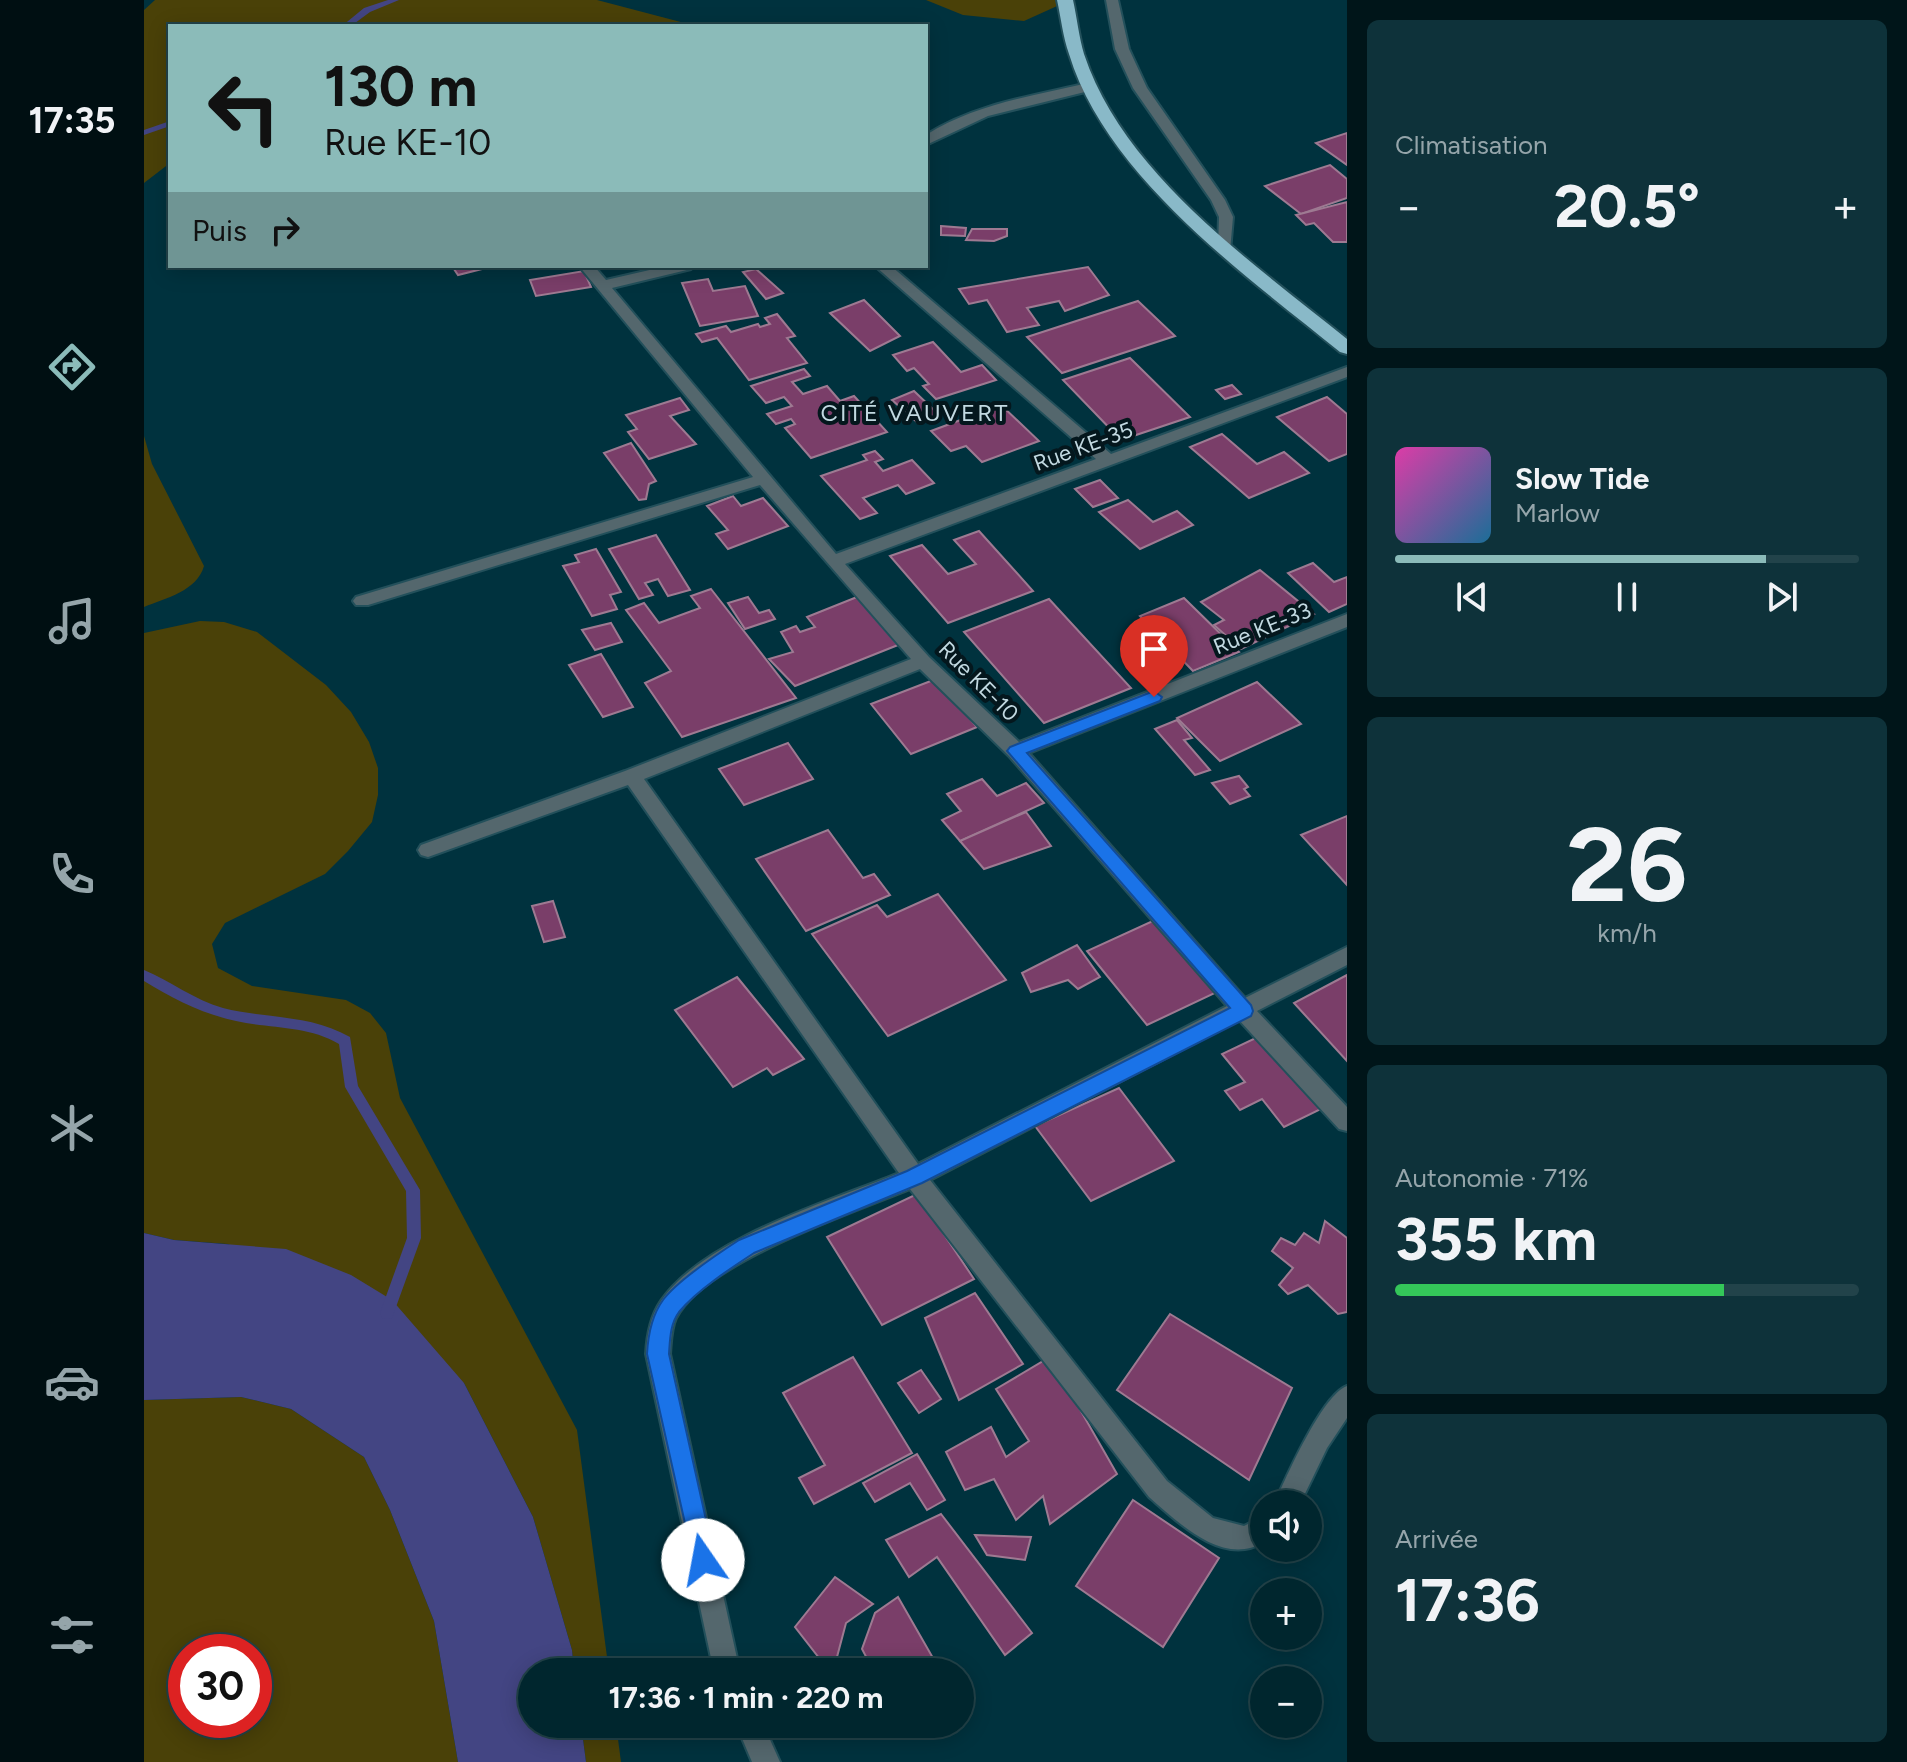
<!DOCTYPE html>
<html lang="fr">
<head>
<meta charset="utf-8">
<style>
  :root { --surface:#00262e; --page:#0e323a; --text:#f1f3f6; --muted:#95a5aa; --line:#22434a; --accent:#8bbbb9 }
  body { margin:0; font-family:Figtree,sans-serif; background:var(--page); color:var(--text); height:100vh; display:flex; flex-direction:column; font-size:30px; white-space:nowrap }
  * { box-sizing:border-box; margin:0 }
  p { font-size:26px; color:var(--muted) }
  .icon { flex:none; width:44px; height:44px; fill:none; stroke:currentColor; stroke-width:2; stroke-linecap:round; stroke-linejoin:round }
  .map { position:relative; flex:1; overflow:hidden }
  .side { display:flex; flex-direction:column; gap:20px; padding:20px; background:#001519; width:560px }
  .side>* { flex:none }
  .banner { position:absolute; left:24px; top:24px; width:760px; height:244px; border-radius:0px; box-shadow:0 4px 20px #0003,0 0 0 2px var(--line); background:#8bbbb9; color:#111; overflow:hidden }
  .tools { position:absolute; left:1106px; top:1490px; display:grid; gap:16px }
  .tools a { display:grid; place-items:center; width:72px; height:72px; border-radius:50%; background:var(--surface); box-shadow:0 4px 20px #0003,0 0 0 2px var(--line); font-size:40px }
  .speed { position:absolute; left:24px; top:1634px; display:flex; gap:16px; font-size:40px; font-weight:700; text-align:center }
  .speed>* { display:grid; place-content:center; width:104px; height:104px; border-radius:50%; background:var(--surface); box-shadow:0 4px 20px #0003,0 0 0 2px var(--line); line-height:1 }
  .speed .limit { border:12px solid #d22; background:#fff; color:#111 }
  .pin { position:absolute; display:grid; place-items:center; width:68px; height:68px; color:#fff; margin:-82px -34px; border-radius:50% 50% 50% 0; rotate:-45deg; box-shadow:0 0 8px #0007 }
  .pin .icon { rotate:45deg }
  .me { position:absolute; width:88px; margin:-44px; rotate:348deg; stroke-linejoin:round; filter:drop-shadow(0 0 6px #0008) }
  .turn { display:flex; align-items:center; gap:28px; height:168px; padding:0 24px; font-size:36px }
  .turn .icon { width:104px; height:104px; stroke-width:2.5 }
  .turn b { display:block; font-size:56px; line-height:68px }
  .then { display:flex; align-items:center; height:76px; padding:0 24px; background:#0003; gap:16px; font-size:30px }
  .big { font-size:60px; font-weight:700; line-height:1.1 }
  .side .widget { flex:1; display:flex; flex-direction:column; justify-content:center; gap:12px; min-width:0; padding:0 28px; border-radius:12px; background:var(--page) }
  .side .dial { align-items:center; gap:0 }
  .dial b { font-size:104px; line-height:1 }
  .song { display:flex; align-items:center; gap:24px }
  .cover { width:96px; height:96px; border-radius:12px; background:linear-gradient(135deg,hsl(320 70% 55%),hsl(200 70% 35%)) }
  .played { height:8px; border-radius:4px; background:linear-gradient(90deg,var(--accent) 80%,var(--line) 80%) }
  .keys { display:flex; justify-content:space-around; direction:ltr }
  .heat { display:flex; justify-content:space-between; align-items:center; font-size:44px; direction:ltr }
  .charge { height:12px; border-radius:6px; background:linear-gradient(90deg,#34c759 71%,var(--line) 0) }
  .trip { position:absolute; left:374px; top:1658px; width:456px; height:80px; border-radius:40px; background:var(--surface); box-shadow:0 4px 20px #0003,0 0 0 2px var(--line); font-weight:700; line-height:80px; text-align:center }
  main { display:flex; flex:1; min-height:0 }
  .tab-bar { display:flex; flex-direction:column; width:144px; justify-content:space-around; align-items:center; background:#000f12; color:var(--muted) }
  .tab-bar .icon { width:56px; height:56px }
  .tab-bar .on { color:var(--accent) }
  .tab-bar b { font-size:36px; color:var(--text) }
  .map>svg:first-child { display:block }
  .green { fill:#4a4108; fill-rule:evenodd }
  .water { fill:#434583 }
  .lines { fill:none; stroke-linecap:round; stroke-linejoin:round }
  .stream { fill:#434583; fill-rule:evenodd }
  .building { fill:#7a3e69; stroke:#9e7a92; stroke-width:2 }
  .minor-casing { stroke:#23505b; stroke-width:4 }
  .highway-casing { stroke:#23505b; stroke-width:4 }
  .minor { fill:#54676d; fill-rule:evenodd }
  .highway { fill:#89b9c8; fill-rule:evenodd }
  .route { fill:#1a73e8; stroke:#114b97; stroke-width:2 }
  .labels { text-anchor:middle; stroke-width:8; stroke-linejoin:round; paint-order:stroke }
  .street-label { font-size:22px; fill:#c2d9e1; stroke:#04171d }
  .neighbourhood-label { font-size:24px; letter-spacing:2px; fill:#c2d9e1; stroke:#04171d }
</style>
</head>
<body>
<main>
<nav class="tab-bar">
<b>17:35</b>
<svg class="icon on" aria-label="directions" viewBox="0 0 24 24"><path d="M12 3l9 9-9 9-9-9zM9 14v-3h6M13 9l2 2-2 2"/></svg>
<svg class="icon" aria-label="music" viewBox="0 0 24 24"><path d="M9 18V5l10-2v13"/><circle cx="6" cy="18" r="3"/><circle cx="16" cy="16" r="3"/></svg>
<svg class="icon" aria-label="phone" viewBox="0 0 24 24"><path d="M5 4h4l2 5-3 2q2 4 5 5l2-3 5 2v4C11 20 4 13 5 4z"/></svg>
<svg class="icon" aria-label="climate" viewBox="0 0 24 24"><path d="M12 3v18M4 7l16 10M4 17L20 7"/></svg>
<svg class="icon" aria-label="car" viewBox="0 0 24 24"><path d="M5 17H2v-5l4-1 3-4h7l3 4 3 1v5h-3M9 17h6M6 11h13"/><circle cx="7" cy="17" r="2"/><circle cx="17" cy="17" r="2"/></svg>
<svg class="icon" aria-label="filters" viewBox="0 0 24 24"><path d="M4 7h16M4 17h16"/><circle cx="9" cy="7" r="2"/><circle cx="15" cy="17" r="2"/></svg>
</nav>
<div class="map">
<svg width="1203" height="1762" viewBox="0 0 1203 1762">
  <rect width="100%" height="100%" fill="#00323e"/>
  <!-- green -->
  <g class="green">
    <polygon points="11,0 453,0 552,26 26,26 26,163 0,183 0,10"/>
    <polygon points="782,0 920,0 922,2 880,21 819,15"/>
    <path d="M0,436l8,28 52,102c-7,25 -38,32 -60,41z"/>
    <polygon points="56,621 80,622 113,632 182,685 207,712 225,742 234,768 234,795 228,822 204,851 181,874 81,923 68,944 74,968 108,986 202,1000 226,1013 242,1033 256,1098 433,1430 465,1672 430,1672 428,1650 389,1517 320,1383 84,1244 30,1240 0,1233 0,633"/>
    <path d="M97,1397l50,12 73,48 26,53 44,111 24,141h-314v-362zM42,1652h68v68h-68z"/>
    <polygon points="437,1724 472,1724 477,1762 442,1762"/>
  </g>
  <!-- water -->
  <polygon class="water" points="0,1233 30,1240 142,1249 207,1275 248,1300 320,1383 389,1517 428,1650 430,1672 388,1672 388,1724 437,1724 442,1762 314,1762 290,1621 246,1510 220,1457 147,1409 97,1397 0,1400"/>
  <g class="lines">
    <!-- stream -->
    <g class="stream">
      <polygon points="244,0 255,0 226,12 207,26 198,26 220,8"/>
      <polygon points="26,121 26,126 0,135 0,130"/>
      <path d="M0,970c27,11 50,30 79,38 43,11 87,6 127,29l8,49 62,104 1,48 -29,80 -5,1 -5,-1 -2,-5 27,-75 -1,-47 -61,-104 -6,-43c-32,-19 -68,-15 -103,-23 -33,-7 -63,-22 -92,-40z"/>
    </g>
  </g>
  <!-- building -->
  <g class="building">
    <polygon points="1203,133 1203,165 1172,143"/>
    <polygon points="1186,165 1203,179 1203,198 1157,214 1121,186"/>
    <polygon points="1203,202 1203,242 1189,242 1170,223 1162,225 1152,215"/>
    <polygon points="797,226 822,228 821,236 797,235"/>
    <polygon points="828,229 863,229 863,236 850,241 822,240"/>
    <polygon points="308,266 350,266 314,275"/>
    <polygon points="944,267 965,295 921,311 915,301 883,308 895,325 863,332 843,300 825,304 815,289"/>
    <polygon points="612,269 639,293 622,299 599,272"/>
    <polygon points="440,271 447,287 392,296 386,280"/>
    <polygon points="564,279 569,291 601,286 614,316 556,326 538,283"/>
    <polygon points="720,300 756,336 726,351 686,313"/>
    <polygon points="994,301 1031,336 918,373 883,337"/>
    <polygon points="633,314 651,336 643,338 663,363 605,380 573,338 558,342 552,334 582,326 587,332 614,324 616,327 626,324 621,318"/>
    <polygon points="789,342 817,372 838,365 852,380 792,399 779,386 785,384 770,368 763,371 749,355"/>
    <polygon points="986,358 1046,417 977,440 919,380"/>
    <polygon points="660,369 666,376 648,382 659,394 683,386 696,401 710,396 743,432 667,458 641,428 651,424 647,419 632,424 623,414 648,406 640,397 622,403 607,386"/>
    <polygon points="1088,385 1097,394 1081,399 1072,390"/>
    <polygon points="770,391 794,414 773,422 748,400"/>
    <polygon points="1183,397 1203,414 1203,454 1185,461 1133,417"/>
    <polygon points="536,398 545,410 526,416 552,444 505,459 484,432 493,429 482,415"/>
    <polygon points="857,405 895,441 838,462 822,446 807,451 787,431"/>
    <polygon points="1078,434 1113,464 1140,452 1165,473 1105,498 1046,447"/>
    <polygon points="487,443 512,481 505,484 502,499 495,500 460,453"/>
    <polygon points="731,451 739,459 731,462 739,471 768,460 790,483 762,494 754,485 719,498 733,513 716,519 677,476 723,460 719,455"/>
    <polygon points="956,480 974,498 949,507 931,489"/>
    <polygon points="589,496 597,506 619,498 644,526 584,549 572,534 584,530 563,506"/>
    <polygon points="984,500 1009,522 1033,511 1049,525 996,549 955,512"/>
    <polygon points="835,531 889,591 804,623 746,556 778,545 804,574 832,564 810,540"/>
    <polygon points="512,535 546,590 524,596 514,579 501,583 509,595 495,599 465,549"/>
    <polygon points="452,549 477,592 466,595 473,609 448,616 419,566 435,562 431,555"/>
    <polygon points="1169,563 1190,582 1203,577 1203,604 1185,612 1144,573"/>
    <polygon points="1116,570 1170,614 1097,649 1070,625 1080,620 1057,602"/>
    <polygon points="567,589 652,698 538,737 501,683 527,671 482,610 500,603 515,623 556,608 547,596"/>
    <polygon points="604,597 615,613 625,610 631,619 601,629 584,603"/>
    <polygon points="713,597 754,645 651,686 625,659 649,652 637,632 652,626 656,632 671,627 663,617"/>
    <polygon points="1040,598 1095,652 1049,671 996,616"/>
    <polygon points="905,599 987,688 900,723 820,632"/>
    <polygon points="467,623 478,642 451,650 438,630"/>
    <polygon points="457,654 489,707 459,717 425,665"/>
    <polygon points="792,679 833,727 767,754 727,704"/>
    <polygon points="1113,682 1157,724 1076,761 1033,718"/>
    <polygon points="1033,720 1048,738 1040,740 1066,770 1051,775 1011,729"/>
    <polygon points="644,743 669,779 600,805 575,769"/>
    <polygon points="1095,776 1104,787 1100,789 1106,796 1086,804 1068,783"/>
    <polygon points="838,779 853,796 882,783 900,803 816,841 798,820 817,811 803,794"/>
    <polygon points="882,812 907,846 840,869 816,841"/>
    <polygon points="1203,816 1203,885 1157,835"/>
    <polygon points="684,830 719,878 730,874 746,895 662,931 612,859"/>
    <polygon points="794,894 862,980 744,1036 668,934 733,905 743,917"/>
    <polygon points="409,901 421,937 400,942 388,906"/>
    <polygon points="1011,920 1073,992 1003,1025 943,951"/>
    <polygon points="933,945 956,977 934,989 924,980 887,992 878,973"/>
    <polygon points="1203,975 1203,1061 1150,1003"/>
    <polygon points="593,977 660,1059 629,1075 623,1068 589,1087 531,1010"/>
    <polygon points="1118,1035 1179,1108 1140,1127 1118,1099 1096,1110 1081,1091 1101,1082 1078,1054"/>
    <polygon points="975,1088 1030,1161 947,1201 891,1126"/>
    <polygon points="773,1194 830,1279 738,1325 683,1237"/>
    <polygon points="1181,1221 1203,1238 1203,1312 1194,1314 1164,1285 1144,1294 1135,1285 1149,1268 1128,1251 1137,1238 1151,1245 1160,1233 1175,1243"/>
    <polygon points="831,1293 879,1364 815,1400 781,1318"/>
    <polygon points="1026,1314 1148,1388 1105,1480 973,1390"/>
    <polygon points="709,1357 768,1453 670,1504 655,1478 681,1465 639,1393"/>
    <polygon points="906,1357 973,1474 906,1524 899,1496 872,1520 850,1479 821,1490 802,1452 847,1427 862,1457 885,1441 852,1389"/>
    <polygon points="777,1370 797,1399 775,1413 754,1383"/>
    <polygon points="773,1454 801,1500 783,1510 766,1483 731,1502 719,1483"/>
    <polygon points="989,1500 1075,1558 1019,1647 932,1586"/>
    <polygon points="797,1514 888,1633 861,1655 793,1557 765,1577 742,1540"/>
    <polygon points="831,1535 887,1537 881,1560 843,1555"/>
    <polygon points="691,1577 729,1604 702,1623 693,1657 700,1672 686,1672 651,1627"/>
    <polygon points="754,1597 797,1672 730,1672 718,1649 731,1613"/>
  </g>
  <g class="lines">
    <defs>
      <g id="minor">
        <polygon points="962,0 974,0 985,49 1003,88 1081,200 1089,217 1086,251 1076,251 1074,248 1075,217 1067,200 989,88 971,49"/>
        <path d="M944,83l7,4 -2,3 -105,26 -62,29v-10c49,-31 107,-39 162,-52z"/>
        <path d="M435,266h15l12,14 61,-14h26l-2,3 -79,19 224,266 260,-95 -221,-193h16l220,188 236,-87v10l-502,187 84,93 90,85 328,-128v13l-318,126 216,245 102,-51v18l-90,46 90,96v24l-8,-2 -100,-109 -309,160 237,301 46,37 31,8 20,-10v26c-41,25 -85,-19 -115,-45l-239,-308c-58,24 -205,73 -234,129 -5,11 -5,24 -6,36l70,318h-26l-68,-318c1,-19 4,-37 15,-53 42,-62 169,-100 238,-128l-271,-388 -200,72 -7,-2 -3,-5 3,-5 204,-74 286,-112 -151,-174 -392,120h-12l-3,-4 3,-4 397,-120zM776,669l89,87 218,250 -309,158 -274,-385z"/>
        <path d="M1203,1386v32l-20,30 -27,56h-26c12,-26 48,-109 73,-118z"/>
        <polygon points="592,1724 619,1724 636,1762 608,1762"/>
      </g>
      <path id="highway" d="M913,0h16c4,18 6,37 11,54 39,119 169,209 263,285v15l-7,-2c-95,-77 -234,-176 -271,-298 -6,-17 -8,-36 -12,-54z"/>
    </defs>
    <!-- minor casing -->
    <use href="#minor" class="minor-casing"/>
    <!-- highway casing -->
    <use href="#highway" class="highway-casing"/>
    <!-- minor -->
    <use href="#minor" class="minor"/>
    <!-- highway -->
    <use href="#highway" class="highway"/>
  </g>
  <!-- route -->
  <path class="route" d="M1010,691l8,6 -2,4 -133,52 224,252 2,6 -2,5 -329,167 -168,70c-23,15 -58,38 -75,59 -9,12 -9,28 -10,42l46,206 -3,8 -9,3 -8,-3 -48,-214c1,-18 5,-39 16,-54 14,-19 56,-47 76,-60l168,-69 323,-163 -223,-257 3,-4z"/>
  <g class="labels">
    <!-- street labels -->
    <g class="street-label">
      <text transform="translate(939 446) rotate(-20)" y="8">Rue KE-35</text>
      <text transform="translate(1118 628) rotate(-22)" y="8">Rue KE-33</text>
      <text transform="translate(835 681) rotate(45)" y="8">Rue KE-10</text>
    </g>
    <!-- neighbourhood labels -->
    <g class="neighbourhood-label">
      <text x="771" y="421">CITÉ VAUVERT</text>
    </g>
  </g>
</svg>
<div class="tools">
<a><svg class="icon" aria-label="sound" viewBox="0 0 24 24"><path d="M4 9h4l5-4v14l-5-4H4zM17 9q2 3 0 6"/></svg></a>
<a>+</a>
<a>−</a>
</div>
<div class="speed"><div class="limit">30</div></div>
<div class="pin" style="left:1010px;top:697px;background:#d93025"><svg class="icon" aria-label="arrive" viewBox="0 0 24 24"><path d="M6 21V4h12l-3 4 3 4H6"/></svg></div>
<svg class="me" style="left:559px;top:1560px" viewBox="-20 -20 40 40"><circle r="19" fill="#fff"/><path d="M0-13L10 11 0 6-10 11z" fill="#1a73e8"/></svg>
<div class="trip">17:36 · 1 min · 220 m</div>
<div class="banner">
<div class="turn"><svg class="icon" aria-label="left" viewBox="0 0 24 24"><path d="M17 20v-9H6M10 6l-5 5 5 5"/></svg><div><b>130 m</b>Rue KE-10</div></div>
<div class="then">Puis<svg class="icon" aria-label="right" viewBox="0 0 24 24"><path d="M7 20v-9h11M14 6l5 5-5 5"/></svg></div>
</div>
</div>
<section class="side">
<div class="widget"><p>Climatisation</p>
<div class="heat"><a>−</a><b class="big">20.5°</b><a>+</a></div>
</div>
<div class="widget">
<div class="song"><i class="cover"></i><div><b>Slow Tide</b><p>Marlow</p></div></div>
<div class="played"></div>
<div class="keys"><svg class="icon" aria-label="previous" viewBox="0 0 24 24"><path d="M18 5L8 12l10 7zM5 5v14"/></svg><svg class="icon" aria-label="pause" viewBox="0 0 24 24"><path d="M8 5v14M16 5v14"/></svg><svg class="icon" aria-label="next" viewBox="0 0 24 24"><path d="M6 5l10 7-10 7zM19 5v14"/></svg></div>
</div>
<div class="widget dial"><b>26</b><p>km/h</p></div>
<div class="widget"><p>Autonomie · 71%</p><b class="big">355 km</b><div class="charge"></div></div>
<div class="widget"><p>Arrivée</p><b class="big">17:36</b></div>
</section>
</main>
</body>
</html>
